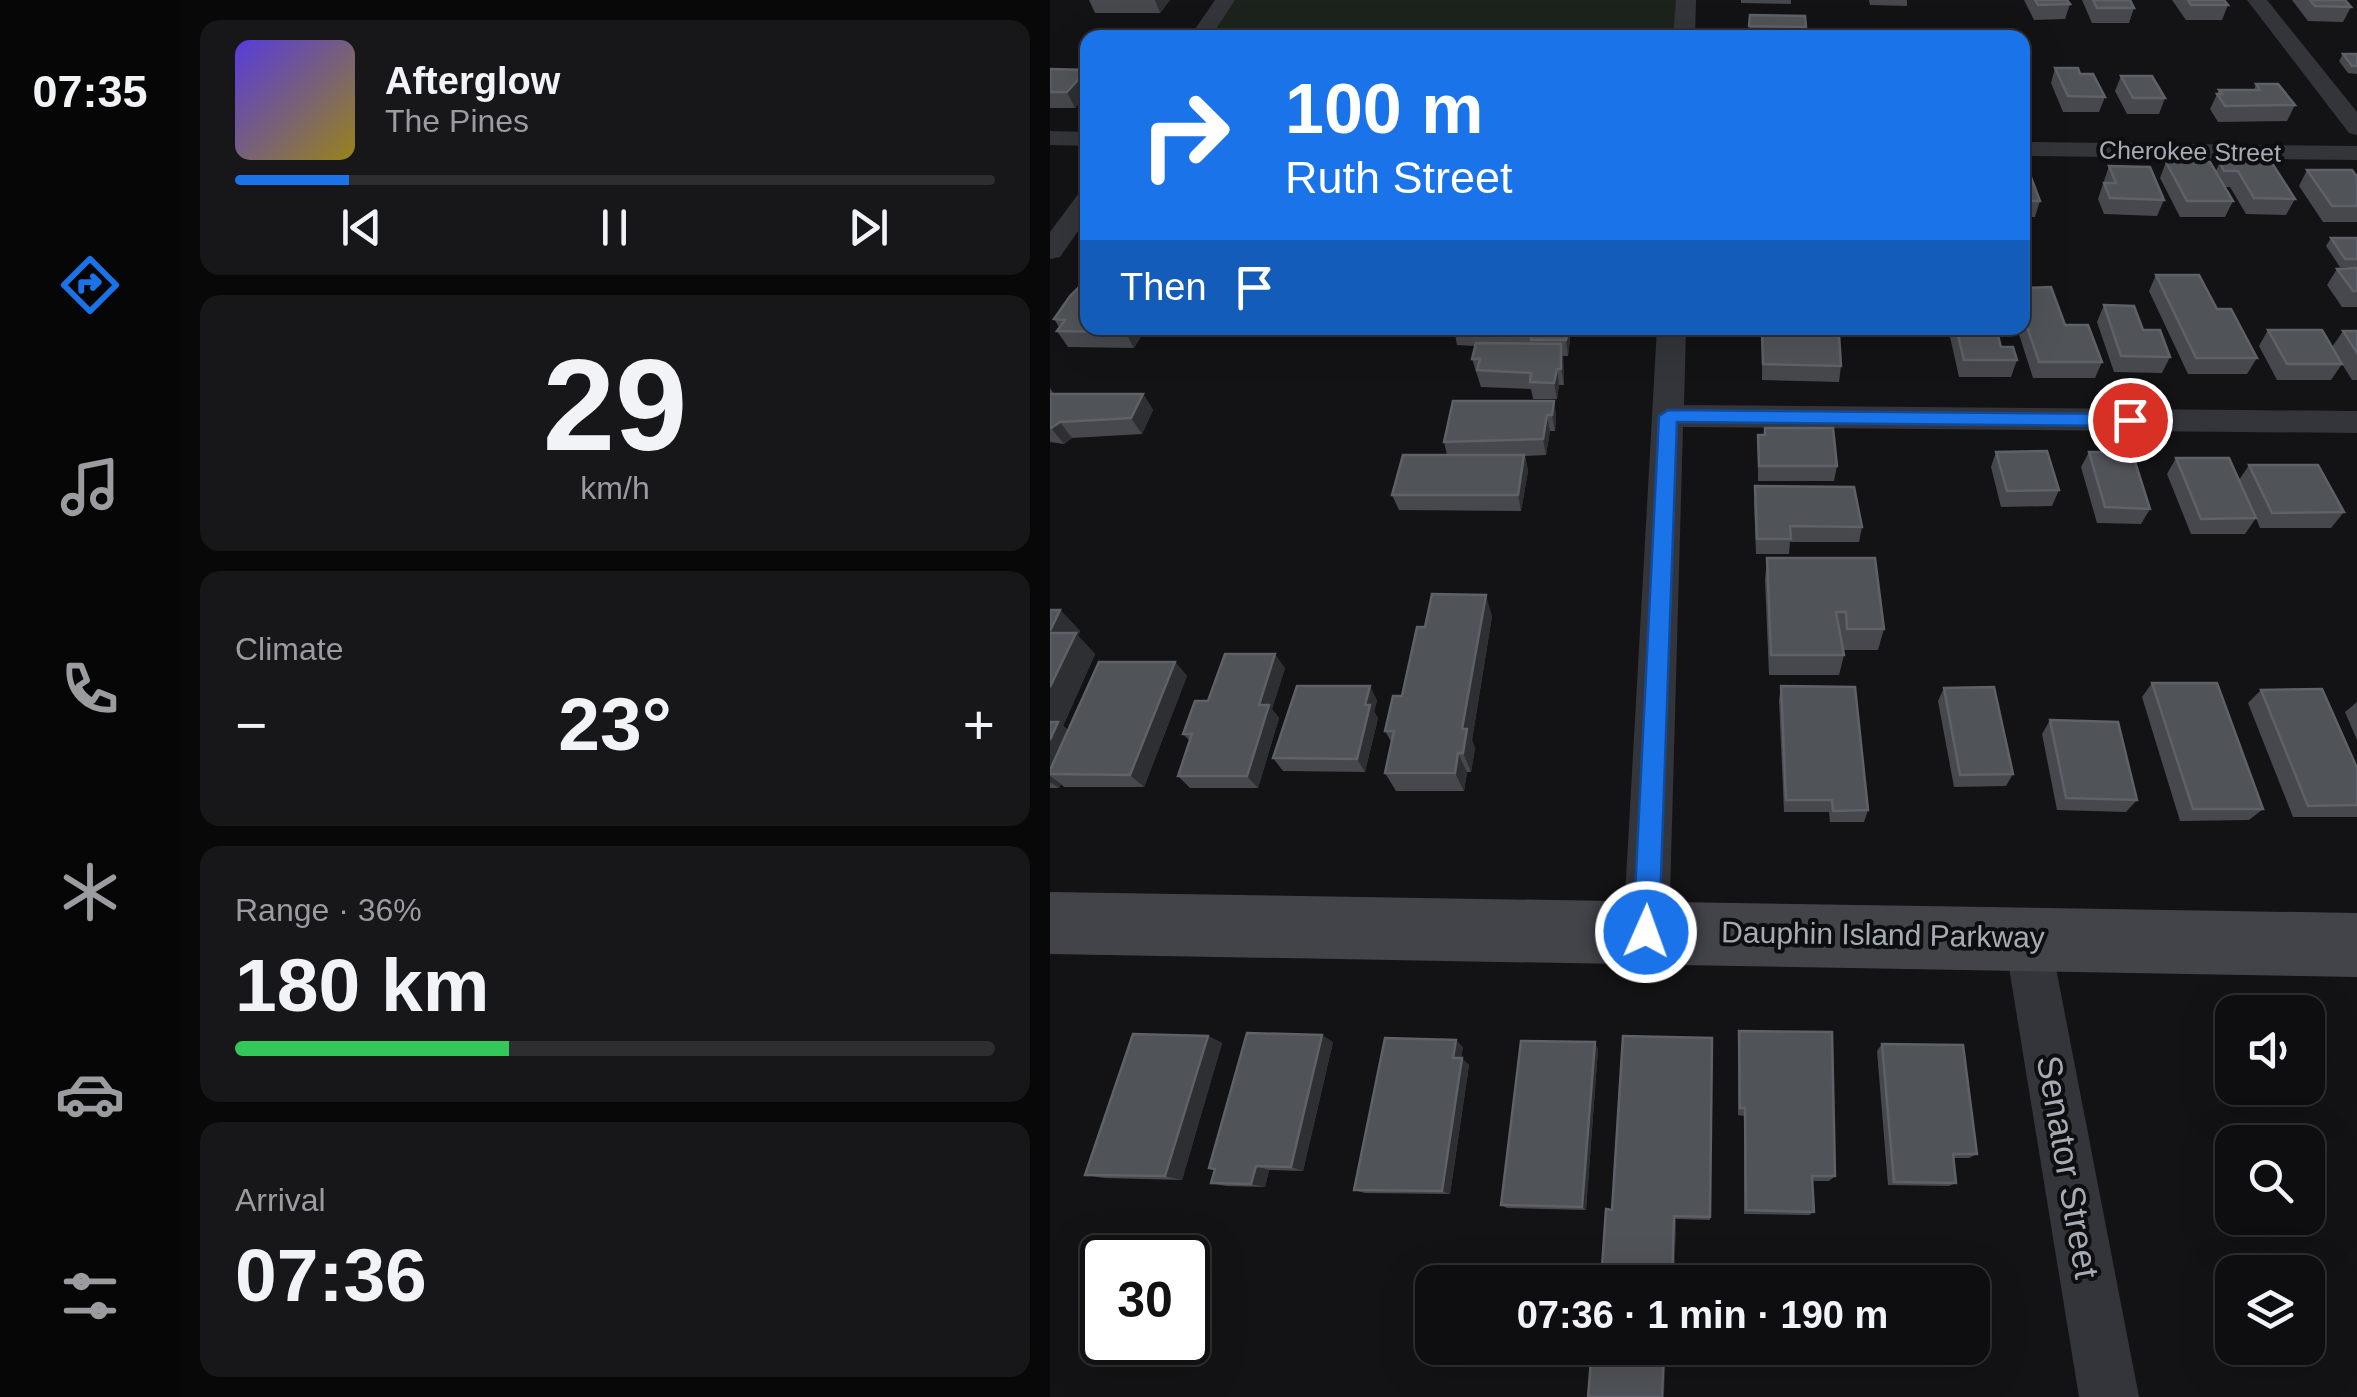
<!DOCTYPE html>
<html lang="en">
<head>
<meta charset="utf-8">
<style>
  :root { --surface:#0e0e10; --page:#171719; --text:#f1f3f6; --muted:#9b9c9f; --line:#2e2e30; --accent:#1a73e8 }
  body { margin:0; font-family:Arial,sans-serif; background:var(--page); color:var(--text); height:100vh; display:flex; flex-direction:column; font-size:38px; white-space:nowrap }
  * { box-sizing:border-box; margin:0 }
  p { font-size:32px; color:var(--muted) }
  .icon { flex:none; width:55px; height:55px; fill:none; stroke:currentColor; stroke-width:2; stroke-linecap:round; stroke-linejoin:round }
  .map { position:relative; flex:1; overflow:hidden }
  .side { display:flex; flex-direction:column; gap:20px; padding:20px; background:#080809; width:870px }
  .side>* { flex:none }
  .hud { position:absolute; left:30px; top:30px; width:950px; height:305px; border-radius:20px; box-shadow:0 10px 40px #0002,0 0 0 2px var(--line); background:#1a73e8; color:#fff; overflow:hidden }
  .controls { position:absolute; left:1165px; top:995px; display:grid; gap:20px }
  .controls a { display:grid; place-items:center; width:110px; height:110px; border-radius:20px; background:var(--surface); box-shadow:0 10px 40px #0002,0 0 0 2px var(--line); font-size:50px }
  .speed { position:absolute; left:30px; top:1235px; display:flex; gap:20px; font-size:50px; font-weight:700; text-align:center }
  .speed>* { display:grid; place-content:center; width:130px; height:130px; border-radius:50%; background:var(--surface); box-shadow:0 10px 40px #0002,0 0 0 2px var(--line); line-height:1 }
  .speed .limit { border:5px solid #111; border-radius:15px; background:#fff; color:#111 }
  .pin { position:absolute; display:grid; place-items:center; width:85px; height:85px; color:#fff; margin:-42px; border:5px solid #fff; border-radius:50%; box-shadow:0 2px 10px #0007 }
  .me { position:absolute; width:110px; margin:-55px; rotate:2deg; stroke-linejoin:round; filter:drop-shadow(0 0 8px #0008) }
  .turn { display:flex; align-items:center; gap:35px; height:210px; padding:0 40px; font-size:45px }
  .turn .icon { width:130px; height:130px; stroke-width:2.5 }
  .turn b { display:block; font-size:70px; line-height:85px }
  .then { display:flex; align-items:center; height:95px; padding:0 40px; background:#0003; gap:20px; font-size:38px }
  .big { font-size:75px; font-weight:700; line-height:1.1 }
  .side .widget { flex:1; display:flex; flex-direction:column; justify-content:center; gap:15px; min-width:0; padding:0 35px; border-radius:20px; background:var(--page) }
  .side .dial { align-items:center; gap:0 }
  .dial b { font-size:130px; line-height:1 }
  .song { display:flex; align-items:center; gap:30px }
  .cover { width:120px; height:120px; border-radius:15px; background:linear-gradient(135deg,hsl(250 70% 55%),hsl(50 70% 35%)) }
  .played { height:10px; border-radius:5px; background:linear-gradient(90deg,var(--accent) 15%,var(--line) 15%) }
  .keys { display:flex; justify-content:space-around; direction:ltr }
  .heat { display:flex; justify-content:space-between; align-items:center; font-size:55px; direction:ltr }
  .charge { height:15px; border-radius:8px; background:linear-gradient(90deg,#34c759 36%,var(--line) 0) }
  .trip { position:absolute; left:365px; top:1265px; width:575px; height:100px; border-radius:20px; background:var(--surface); box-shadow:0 10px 40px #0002,0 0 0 2px var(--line); font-weight:700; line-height:100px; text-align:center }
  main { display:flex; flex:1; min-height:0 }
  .tab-bar { display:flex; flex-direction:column; width:180px; justify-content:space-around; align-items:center; background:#060606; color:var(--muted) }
  .tab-bar .icon { width:70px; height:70px }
  .tab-bar .selected { color:var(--accent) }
  .tab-bar b { font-size:45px; color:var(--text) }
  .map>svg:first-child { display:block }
  .green { fill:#1b231c }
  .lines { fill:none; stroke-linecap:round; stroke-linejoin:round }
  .street { fill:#34353a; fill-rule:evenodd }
  .secondary { fill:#42444a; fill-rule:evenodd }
  .wall { fill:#46484d }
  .shaded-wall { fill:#2d2f32 }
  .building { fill:#505358; stroke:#5e6167; stroke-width:2.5 }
  .route { fill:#1a73e8; stroke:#114b97; stroke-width:2.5 }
  .labels { text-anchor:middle; stroke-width:8; stroke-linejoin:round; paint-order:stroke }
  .far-street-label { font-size:25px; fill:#a5abb5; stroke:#0e0e10 }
  .street-label { font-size:30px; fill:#a5abb5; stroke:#0e0e10 }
  .near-street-label { font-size:35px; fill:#a5abb5; stroke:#0e0e10 }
</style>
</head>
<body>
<main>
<nav class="tab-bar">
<b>07:35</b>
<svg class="icon selected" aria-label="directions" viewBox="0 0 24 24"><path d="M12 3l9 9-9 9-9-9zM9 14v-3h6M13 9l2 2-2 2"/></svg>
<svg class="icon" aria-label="music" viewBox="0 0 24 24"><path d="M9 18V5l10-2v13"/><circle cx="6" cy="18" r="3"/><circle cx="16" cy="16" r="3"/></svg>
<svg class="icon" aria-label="phone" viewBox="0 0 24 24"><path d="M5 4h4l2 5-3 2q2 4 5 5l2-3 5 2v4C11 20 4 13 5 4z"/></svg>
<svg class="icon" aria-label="climate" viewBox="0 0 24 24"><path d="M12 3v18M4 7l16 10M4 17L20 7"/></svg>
<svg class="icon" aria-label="car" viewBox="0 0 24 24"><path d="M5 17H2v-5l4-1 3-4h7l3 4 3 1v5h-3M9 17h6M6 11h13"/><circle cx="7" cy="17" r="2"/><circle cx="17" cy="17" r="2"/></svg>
<svg class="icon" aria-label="filters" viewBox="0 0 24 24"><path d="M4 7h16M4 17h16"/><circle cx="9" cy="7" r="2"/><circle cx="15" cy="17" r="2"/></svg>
</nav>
<section class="side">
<div class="widget">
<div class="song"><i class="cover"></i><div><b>Afterglow</b><p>The Pines</p></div></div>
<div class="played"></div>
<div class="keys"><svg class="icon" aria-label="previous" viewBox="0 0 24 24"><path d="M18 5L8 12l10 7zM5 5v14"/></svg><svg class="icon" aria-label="pause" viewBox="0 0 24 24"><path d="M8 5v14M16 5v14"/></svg><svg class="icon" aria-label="next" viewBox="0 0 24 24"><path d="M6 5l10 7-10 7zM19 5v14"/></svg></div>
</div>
<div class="widget dial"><b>29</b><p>km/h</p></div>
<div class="widget"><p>Climate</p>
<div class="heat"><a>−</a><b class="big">23°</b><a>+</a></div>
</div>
<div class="widget"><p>Range · 36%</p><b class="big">180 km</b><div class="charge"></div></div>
<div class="widget"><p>Arrival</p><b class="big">07:36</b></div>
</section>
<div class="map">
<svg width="1307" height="1397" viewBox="0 0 1307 1397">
  <rect width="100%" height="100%" fill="#131315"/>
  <!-- green -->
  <polygon class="green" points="175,0 636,0 634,37 149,38"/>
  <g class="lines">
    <!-- street -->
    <g class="street">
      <polygon points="165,0 185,0 160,38 139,38"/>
      <polygon points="626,0 646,0 645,38 623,38"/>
      <polygon points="1197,0 1217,0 1307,112 1307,135 1299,133"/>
      <polygon points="0,131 38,132 38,146 0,145"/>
      <polygon points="972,142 1307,146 1307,160 972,156"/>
      <polygon points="38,190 38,217 10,257 0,259 0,232 29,193"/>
      <polygon points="607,328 636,328 634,405 1307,411 1307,433 633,427 619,932 613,948 596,955 579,948 573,932"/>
      <polygon points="977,914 994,921 1000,937 1089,1397 1029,1397 954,937 960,921"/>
    </g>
    <!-- secondary -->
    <polygon class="secondary" points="0,892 1307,913 1307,977 0,954"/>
  </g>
  <!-- wall -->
  <g class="wall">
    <polygon points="39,0 120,0 110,13 45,13"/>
    <polygon points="691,0 741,0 741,4 691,3"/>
    <polygon points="819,0 857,0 857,6 820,5"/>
    <polygon points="974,0 1017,0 1020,4 1015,19 984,20"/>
    <polygon points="1032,0 1080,0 1084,8 1079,23 1042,23"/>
    <polygon points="1122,0 1174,0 1178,5 1172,20 1136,20"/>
    <polygon points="1242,0 1295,0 1301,7 1293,22 1258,21"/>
    <polygon points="700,15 756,27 755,38 699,38"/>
    <polygon points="1293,54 1307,54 1307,74 1298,73 1289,61"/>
    <polygon points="1005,68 1030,74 1055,97 1049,112 1013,112 1001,83"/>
    <polygon points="0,69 37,70 38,94 25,108 0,108"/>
    <polygon points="1071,76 1115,98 1109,114 1077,114 1065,91"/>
    <polygon points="1206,84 1245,105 1237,121 1168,122 1160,109 1169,90 1204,90"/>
    <polygon points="1116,162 1166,171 1170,162 1245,199 1236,215 1196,214 1180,187 1175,187 1183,201 1175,217 1130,217 1110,178"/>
    <polygon points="972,164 990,201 985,217 972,217"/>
    <polygon points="1059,166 1114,200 1107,216 1054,214 1048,199"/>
    <polygon points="1257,170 1307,177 1307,222 1273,222 1249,186"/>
    <polygon points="1281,238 1307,238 1307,267 1290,267 1276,246"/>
    <polygon points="1307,268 1307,307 1292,307 1277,285 1287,269"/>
    <polygon points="1106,275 1207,358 1197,374 1138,374 1099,291"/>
    <polygon points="972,288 1052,362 1045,378 983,378 967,328 972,328"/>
    <polygon points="1054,305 1093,330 1120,357 1112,373 1064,372 1047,322"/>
    <polygon points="4,319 96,328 84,348 18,347 7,331 9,327"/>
    <polygon points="404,328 519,328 520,339 518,356 513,356 514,385 509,385 507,399 483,399 481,389 431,387 422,359 426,346 407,345"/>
    <polygon points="700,328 797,328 795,337 789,337 791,366 789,382 712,380 712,335 700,335"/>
    <polygon points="898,328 946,328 951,347 967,360 961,377 909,377"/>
    <polygon points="1218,330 1282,347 1293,331 1307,331 1307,380 1302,380 1292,364 1281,380 1227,380 1209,346"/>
    <polygon points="0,388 4,394 93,394 103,410 92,434 22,438 14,444 0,442"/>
    <polygon points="504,401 506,417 505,431 500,431 496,455 475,456 478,471 471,511 349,510 342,495 397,455 394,442"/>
    <polygon points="708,435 787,466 784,481 708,481"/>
    <polygon points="946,452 1009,490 1002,506 951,507 941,467"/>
    <polygon points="1039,452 1100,509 1091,524 1047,523 1031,467"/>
    <polygon points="1126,458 1189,480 1199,465 1294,512 1281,528 1210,528 1206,518 1195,534 1141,534 1117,474"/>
    <polygon points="705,486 812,527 809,542 740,542 739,554 706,554 704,502"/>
    <polygon points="717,558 834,629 828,650 793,650 794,655 789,675 719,675 715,580"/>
    <polygon points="0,610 10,610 30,631 28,636 45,654 13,726 18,730 125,662 137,676 94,787 14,787 11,784 9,788 0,788"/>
    <polygon points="442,616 422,740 425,748 421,772 417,772 414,791 346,791 335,773 342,743 335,731 352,696"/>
    <polygon points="235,668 222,709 229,718 208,788 140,788 128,776 140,741 133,734 158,701"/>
    <polygon points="1102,683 1213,809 1199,820 1130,821 1092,697"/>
    <polygon points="731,686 818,810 814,822 780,822 779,812 734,812 729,700"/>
    <polygon points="894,688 963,774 956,786 904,787 888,701"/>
    <polygon points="1211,690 1307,768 1307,817 1243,817 1198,703"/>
    <polygon points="327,700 324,712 328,718 315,772 233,771 223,758"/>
    <polygon points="1307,702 1307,740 1295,712"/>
    <polygon points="1000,720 1087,800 1076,812 1007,810 992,734"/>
    <polygon points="689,1031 785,1176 779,1181 762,1181 764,1212 759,1215 694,1214 694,1116 688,1115 688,1042"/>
    <polygon points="158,1036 172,1043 132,1180 54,1178 35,1175"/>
    <polygon points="662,1038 660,1220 626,1219 624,1282 551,1282 562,1210"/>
    <polygon points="283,1042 253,1171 219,1170 215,1187 176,1186 161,1183 164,1170 159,1168"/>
    <polygon points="832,1044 927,1154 919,1158 904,1158 906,1183 899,1186 838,1185 827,1051"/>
    <polygon points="413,1047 411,1058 419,1065 400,1194 315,1193 304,1190"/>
    <polygon points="548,1049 536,1210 457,1208 451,1205"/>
  </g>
  <!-- shaded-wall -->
  <g class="shaded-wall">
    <polygon points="105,0 120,0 110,13"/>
    <polygon points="37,70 38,94 25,108 17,92"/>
    <polygon points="77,328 96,328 84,348 75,332"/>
    <polygon points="518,328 520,339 518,356 516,340"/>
    <polygon points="511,344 513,360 514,385 511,369"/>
    <polygon points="507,369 509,385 507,399 504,383"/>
    <polygon points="93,394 103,410 92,434 81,418"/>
    <polygon points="504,401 506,417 505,431 502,415"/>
    <polygon points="497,415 500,431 496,455 493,439"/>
    <polygon points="10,422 22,438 14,444 1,428"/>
    <polygon points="474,455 478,471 471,511 468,495"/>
    <polygon points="436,595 442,616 422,740 425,748 421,772 413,753 412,729"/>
    <polygon points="10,610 30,631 28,636 45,654 13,726 30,741 0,774 0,631"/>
    <polygon points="225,654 235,668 222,709 229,718 208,788 197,776 209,705"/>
    <polygon points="125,662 137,676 94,787 80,775"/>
    <polygon points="320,686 327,700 324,712 328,718 315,772 307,759 315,705"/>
    <polygon points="408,753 417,772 414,791 405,773"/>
    <polygon points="0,776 11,784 9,788 0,782"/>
    <polygon points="272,1035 283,1042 253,1171 241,1167"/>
    <polygon points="158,1036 172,1043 132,1180 115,1176"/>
    <polygon points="406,1040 413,1047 410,1064 403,1058"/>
    <polygon points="545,1042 548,1049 536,1210 532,1207"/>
    <polygon points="412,1058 419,1065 400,1194 392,1191"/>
    <polygon points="206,1166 219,1170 215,1187 201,1184"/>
    <polygon points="624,1216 626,1219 624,1282 622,1282"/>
    <polygon points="614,1348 616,1348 614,1397 612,1397"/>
  </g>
  <!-- building -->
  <g class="building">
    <polygon points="985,0 1017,0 1020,4 988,5"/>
    <polygon points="1043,0 1080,0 1084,8 1047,8"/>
    <polygon points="1138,0 1174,0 1178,5 1141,5"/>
    <polygon points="1260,0 1295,0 1301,7 1265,6"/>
    <polygon points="700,15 755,16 756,27 699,26"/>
    <polygon points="1293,54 1307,54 1307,66 1302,66"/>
    <polygon points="1005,68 1028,68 1030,74 1043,74 1055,97 1018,96"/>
    <polygon points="0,69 37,70 17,92 0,92"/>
    <polygon points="1071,76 1102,76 1115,98 1083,98"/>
    <polygon points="1206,84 1228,84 1245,105 1175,106 1167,94 1172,94 1169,90 1210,90"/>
    <polygon points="1116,162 1160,162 1183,201 1137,201"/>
    <polygon points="1170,162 1222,163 1245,199 1204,198 1188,171 1174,171"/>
    <polygon points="972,164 976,164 990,201 972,201"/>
    <polygon points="1059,166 1100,167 1114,200 1060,198 1054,183 1066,183"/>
    <polygon points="1257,170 1302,170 1307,177 1307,206 1282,206"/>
    <polygon points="1281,238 1307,238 1307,259 1295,259"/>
    <polygon points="1307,268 1307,291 1303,291 1287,269"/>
    <polygon points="1106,275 1149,275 1167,309 1181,309 1207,358 1146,358"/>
    <polygon points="30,286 38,287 38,328 77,328 75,332 7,331 15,320 4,319 20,296"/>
    <polygon points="1001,287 1015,325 1038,325 1052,362 989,362 972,312 972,288"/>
    <polygon points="1054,305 1084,306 1093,330 1110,330 1120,357 1071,356"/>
    <polygon points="404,328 518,328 516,340 481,340 483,329 403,329"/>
    <polygon points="906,328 946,328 951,347 963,347 967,360 914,360"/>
    <polygon points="1218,330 1272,330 1292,364 1237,364"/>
    <polygon points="1293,331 1307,331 1307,353"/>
    <polygon points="712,333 789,334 791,366 713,364"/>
    <polygon points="426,343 511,344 511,369 507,369 504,383 480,382 481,373 427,370 430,359 422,359"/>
    <polygon points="0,394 93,394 81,418 10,422 1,428 0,428"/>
    <polygon points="403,401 504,401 502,415 497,415 493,439 394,442"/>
    <polygon points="715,428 783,428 787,466 709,466 708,435 715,435"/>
    <polygon points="997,451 1009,490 957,491 946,452"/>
    <polygon points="1039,452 1082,452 1100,509 1055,507"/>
    <polygon points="353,455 474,455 468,495 342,495"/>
    <polygon points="1126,458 1179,458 1206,518 1151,519"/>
    <polygon points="1199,465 1268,465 1294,512 1222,513"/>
    <polygon points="705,486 804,487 812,527 740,526 741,539 707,539"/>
    <polygon points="717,558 825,558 834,629 797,629 796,612 786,612 794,655 721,655"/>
    <polygon points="382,594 436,595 412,729 417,729 413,753 408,753 405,773 335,773 344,731 335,731 343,696 352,696 367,627 375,627"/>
    <polygon points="0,610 10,610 0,631"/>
    <polygon points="0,633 26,633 0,687"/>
    <polygon points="175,654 225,654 209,705 219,705 197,776 128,776 142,734 133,734 145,701 158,701"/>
    <polygon points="49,662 125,662 80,775 0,774 0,770"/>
    <polygon points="1102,683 1167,683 1213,809 1143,809"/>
    <polygon points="247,686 320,686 315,705 320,705 307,759 223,758"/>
    <polygon points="731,686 805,687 818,810 783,811 782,800 736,800"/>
    <polygon points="944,687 963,774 910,775 894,688"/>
    <polygon points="1272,689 1307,768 1307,805 1258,806 1211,690"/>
    <polygon points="1000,720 1068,722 1087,800 1016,798"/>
    <polygon points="0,722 8,722 0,740"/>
    <polygon points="689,1031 782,1032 785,1176 762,1176 764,1212 696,1210 695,1108 690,1108"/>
    <polygon points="197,1033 272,1035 241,1167 206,1166 201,1184 161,1183 165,1169 159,1168"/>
    <polygon points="83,1034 158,1036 115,1176 35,1175"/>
    <polygon points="573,1036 662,1038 660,1217 624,1216 622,1282 551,1282 556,1209 562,1210"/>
    <polygon points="335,1038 406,1040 403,1058 412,1058 392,1191 304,1190"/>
    <polygon points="471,1041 545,1042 532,1207 451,1205"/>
    <polygon points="832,1044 913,1045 927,1154 903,1154 906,1183 844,1182"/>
    <polygon points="542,1348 614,1348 612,1397 538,1397"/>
  </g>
  <!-- route -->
  <polygon class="route" points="618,410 1080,414 1089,420 1080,426 627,422 609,932 605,941 596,945 587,941 583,932 609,416"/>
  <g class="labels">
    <!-- far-street labels -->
    <g class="far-street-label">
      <text transform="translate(1140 151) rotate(1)" y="9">Cherokee Street</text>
    </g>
    <!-- street labels -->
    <g class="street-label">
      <text transform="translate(833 935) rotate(1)" y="10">Dauphin Island Parkway</text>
    </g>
    <!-- near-street labels -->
    <g class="near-street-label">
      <text transform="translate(1018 1167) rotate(80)" y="12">Senator Street</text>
    </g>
  </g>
</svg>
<div class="controls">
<a><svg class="icon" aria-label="sound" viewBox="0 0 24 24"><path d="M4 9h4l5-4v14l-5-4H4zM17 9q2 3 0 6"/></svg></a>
<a><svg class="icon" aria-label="search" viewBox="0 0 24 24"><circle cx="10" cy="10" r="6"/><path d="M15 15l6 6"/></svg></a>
<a><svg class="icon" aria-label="layers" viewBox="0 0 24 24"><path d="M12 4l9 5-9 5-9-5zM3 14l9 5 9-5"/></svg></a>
</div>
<div class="speed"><div class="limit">30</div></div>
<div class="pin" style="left:1080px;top:420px;background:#d93025"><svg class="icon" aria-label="arrive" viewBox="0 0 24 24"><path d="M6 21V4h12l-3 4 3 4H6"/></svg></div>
<svg class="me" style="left:596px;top:932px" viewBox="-20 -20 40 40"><circle r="17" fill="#1a73e8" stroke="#fff" stroke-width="3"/><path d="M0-11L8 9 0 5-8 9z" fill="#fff"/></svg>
<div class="trip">07:36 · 1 min · 190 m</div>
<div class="hud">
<div class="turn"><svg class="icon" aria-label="right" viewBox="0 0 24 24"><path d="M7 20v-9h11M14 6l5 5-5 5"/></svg><div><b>100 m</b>Ruth Street</div></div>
<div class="then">Then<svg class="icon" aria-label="arrive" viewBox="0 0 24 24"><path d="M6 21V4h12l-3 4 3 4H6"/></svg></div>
</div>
</div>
</main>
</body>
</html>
